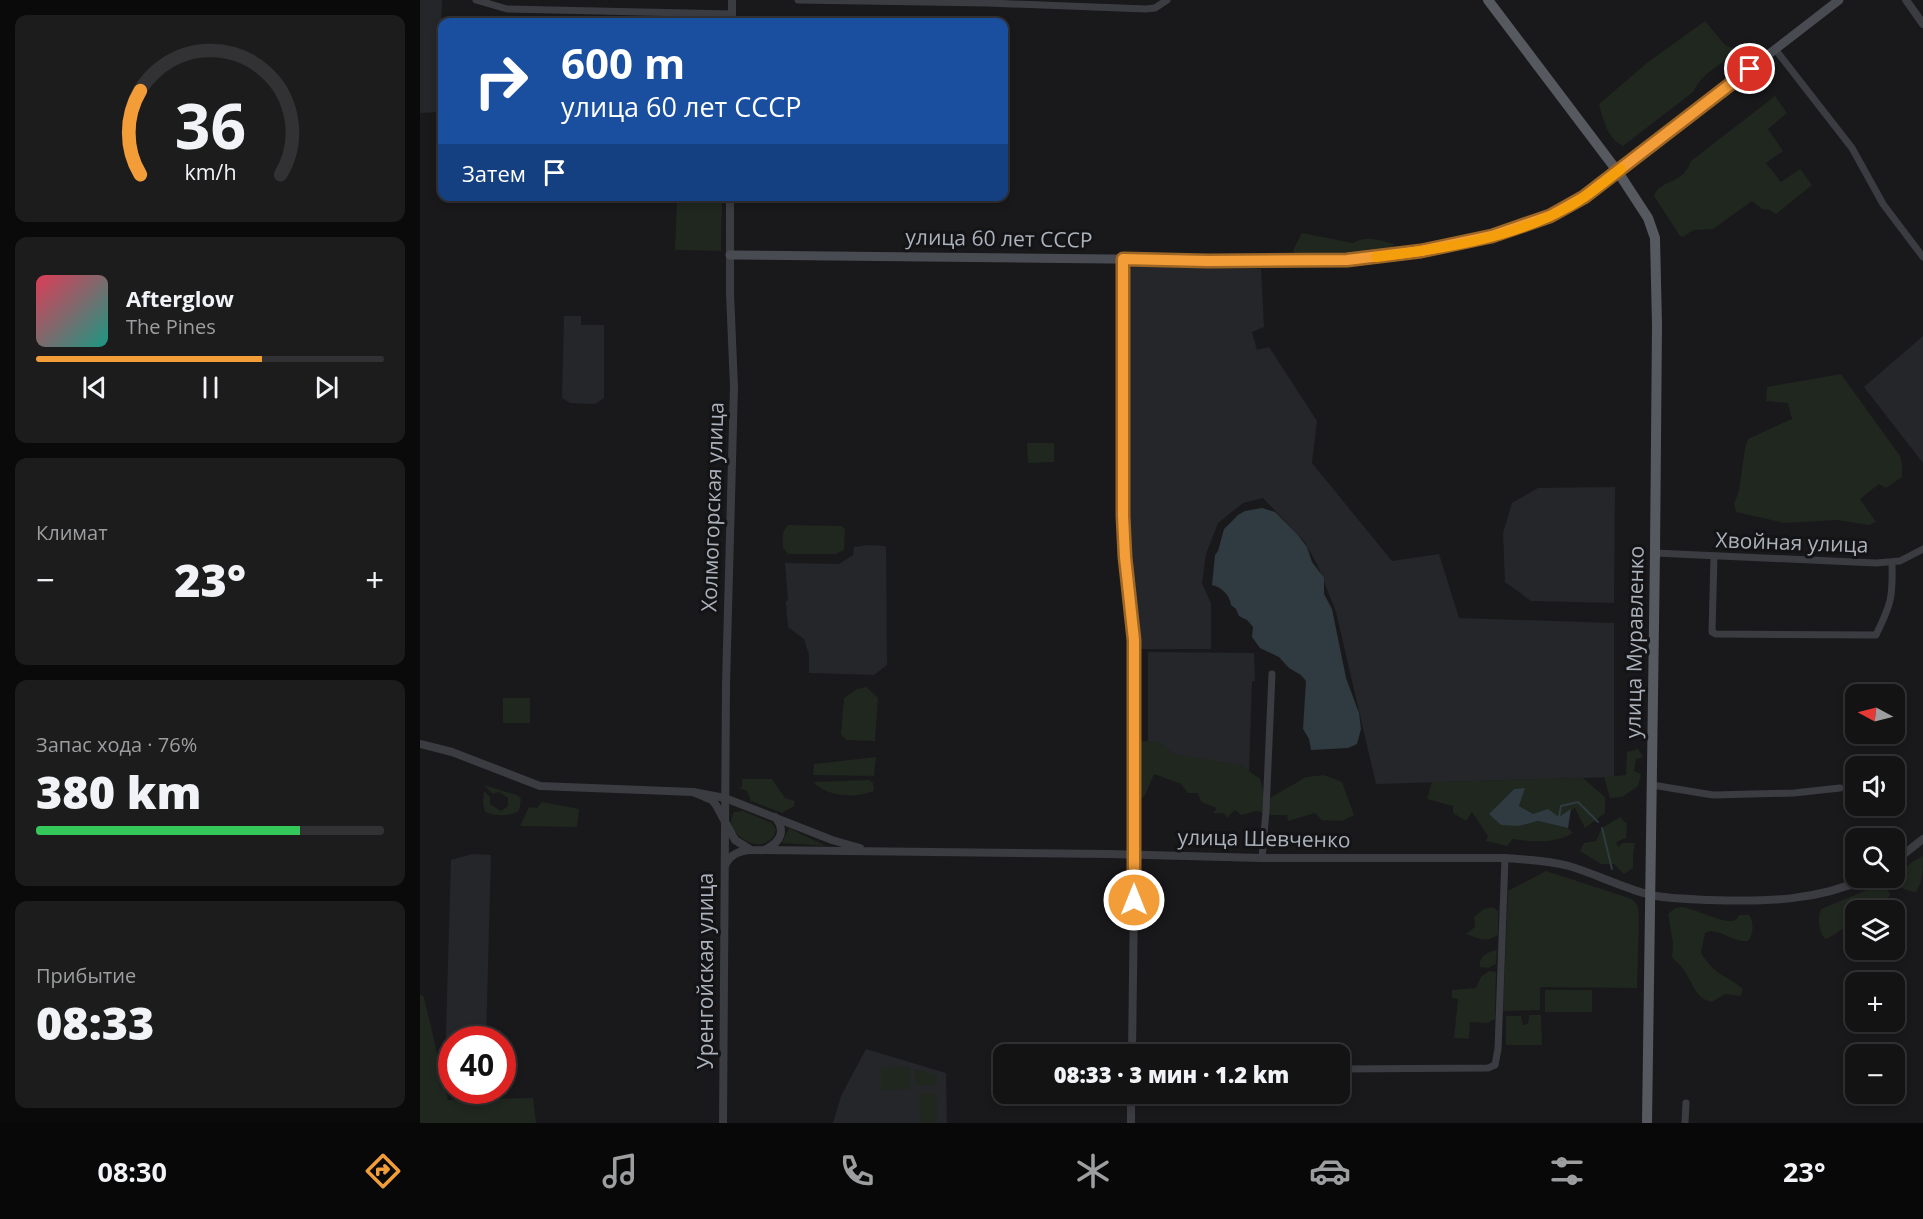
<!DOCTYPE html>
<html lang="ru">
<head>
<meta charset="utf-8">
<style>
  :root { --surface:#131314; --page:#1c1c1d; --text:#f1f3f6; --muted:#9d9ea0; --line:#323234; --accent:#f39d39 }
  body { margin:0; font-family:"Open Sans",sans-serif; background:var(--page); color:var(--text); height:100vh; display:flex; flex-direction:column; font-size:22px; white-space:nowrap }
  * { box-sizing:border-box; margin:0 }
  p { font-size:20px; color:var(--muted) }
  .icon { flex:none; width:33px; height:33px; fill:none; stroke:currentColor; stroke-width:2; stroke-linecap:round; stroke-linejoin:round }
  .map { position:relative; flex:1; overflow:hidden }
  .sheet { display:flex; flex-direction:column; gap:15px; padding:15px; background:#0a0a0b; width:420px }
  .sheet>* { flex:none }
  .top-card { position:absolute; left:18px; top:18px; width:570px; height:183px; border-radius:12px; box-shadow:0 3px 9px #0003,0 0 0 2px var(--line); background:#1a4fa0; color:#fff; overflow:hidden }
  .needle { width:39px; rotate:277deg }
  .tools { position:absolute; left:1425px; top:684px; display:grid; gap:12px }
  .tools a { display:grid; place-items:center; width:60px; height:60px; border-radius:12px; background:var(--surface); box-shadow:0 3px 9px #0003,0 0 0 2px var(--line); font-size:30px }
  .speed { position:absolute; left:18px; top:1026px; display:flex; gap:12px; font-size:30px; font-weight:700; text-align:center }
  .speed>* { display:grid; place-content:center; width:78px; height:78px; border-radius:50%; background:var(--surface); box-shadow:0 3px 9px #0003,0 0 0 2px var(--line); line-height:1 }
  .speed .limit { border:9px solid #d22; background:#fff; color:#111 }
  .pin { position:absolute; display:grid; place-items:center; width:51px; height:51px; color:#fff; margin:-26px; border:3px solid #fff; border-radius:50%; box-shadow:0 2px 6px #0007 }
  .me { position:absolute; width:66px; margin:-33px; rotate:0deg; stroke-linejoin:round; filter:drop-shadow(0 0 4px #0008) }
  .turn { display:flex; align-items:center; gap:21px; height:126px; padding:0 24px; font-size:27px }
  .turn .icon { width:78px; height:78px; stroke-width:2.5 }
  .turn b { display:block; font-size:42px; line-height:51px }
  .then { display:flex; align-items:center; height:57px; padding:0 24px; background:#0003; gap:12px; font-size:22px }
  .big { font-size:45px; font-weight:800; line-height:1.1 }
  .sheet .tile { flex:1; display:flex; flex-direction:column; justify-content:center; gap:9px; min-width:0; padding:0 21px; border-radius:12px; background:var(--page) }
  .sheet .dial { align-items:center; gap:0 }
  .dial svg { height:156px; overflow:visible; fill:none; stroke:var(--line); stroke-width:7; stroke-linecap:round; text-anchor:middle }
  .dial text { fill:var(--text); stroke:none }
  .song { display:flex; align-items:center; gap:18px }
  .cover { width:72px; height:72px; border-radius:9px; background:linear-gradient(135deg,hsl(350 70% 55%),hsl(170 70% 35%)) }
  .played { height:6px; border-radius:3px; background:linear-gradient(90deg,var(--accent) 65%,var(--line) 65%) }
  .keys { display:flex; justify-content:space-around; direction:ltr }
  .heat { display:flex; justify-content:space-between; align-items:center; font-size:33px; direction:ltr }
  .charge { height:9px; border-radius:4px; background:linear-gradient(90deg,#34c759 76%,var(--line) 0) }
  .trip { position:absolute; left:573px; top:1044px; width:357px; height:60px; border-radius:12px; background:var(--surface); box-shadow:0 3px 9px #0003,0 0 0 2px var(--line); font-weight:800; line-height:60px; text-align:center }
  .tabs { display:flex; height:96px; justify-content:space-around; align-items:center; background:#080808; color:var(--muted) }
  .tabs .icon { width:42px; height:42px }
  .tabs .active { color:var(--accent) }
  .tabs b { font-size:27px; color:var(--text) }
  main { display:flex; flex:1; min-height:0 }
  .map>svg:first-child { display:block }
  .built { fill:#252629 }
  .green { fill:#1f271f }
  .water { fill:#2f3b40 }
  .lines { fill:none; stroke-linecap:round; stroke-linejoin:round }
  .stream { stroke:#2f3b40; stroke-width:2 }
  .minor { stroke:#3a3c41; stroke-width:7 }
  .tertiary { stroke:#3a3c41; stroke-width:8 }
  .secondary { stroke:#484b51; stroke-width:9 }
  .primary { stroke:#565960; stroke-width:10 }
  .route-casing { stroke:#9e6625; stroke-width:15 }
  .route { stroke:#f39d39; stroke-width:10 }
  .slow { stroke:#f59e0b; stroke-width:10 }
  .labels { text-anchor:middle; stroke-width:6; stroke-linejoin:round; paint-order:stroke }
  .street-label { font-size:21px; fill:#acb2bb; stroke:#141417 }
</style>
</head>
<body>
<main>
<section class="sheet">
<div class="tile dial"><svg viewBox="0 0 100 80">
<path d="M14 69A42 42 0 1 1 86 69"/>
<path d="M14 69A42 42 0 0 1 14 26" stroke="#f39d39"/>
<text x="50" y="56" font-size="32" font-weight="700">36</text>
<text x="50" y="72" font-size="11">km/h</text>
</svg></div>
<div class="tile">
<div class="song"><i class="cover"></i><div><b>Afterglow</b><p>The Pines</p></div></div>
<div class="played"></div>
<div class="keys"><svg class="icon" aria-label="previous" viewBox="0 0 24 24"><path d="M18 5L8 12l10 7zM5 5v14"/></svg><svg class="icon" aria-label="pause" viewBox="0 0 24 24"><path d="M8 5v14M16 5v14"/></svg><svg class="icon" aria-label="next" viewBox="0 0 24 24"><path d="M6 5l10 7-10 7zM19 5v14"/></svg></div>
</div>
<div class="tile"><p>Климат</p>
<div class="heat"><a>−</a><b class="big">23°</b><a>+</a></div>
</div>
<div class="tile"><p>Запас хода · 76%</p><b class="big">380 km</b><div class="charge"></div></div>
<div class="tile"><p>Прибытие</p><b class="big">08:33</b></div>
</section>
<div class="map">
<svg width="1503" height="1123" viewBox="0 0 1503 1123">
  <rect width="100%" height="100%" fill="#19191b"/>
  <!-- built -->
  <g class="built">
    <polygon points="0,0 22,0 19,112 0,113"/>
    <polygon points="713,266 841,269 844,327 832,332 837,350 849,347 897,421 892,463 972,561 1019,554 1039,618 1194,623 1194,777 956,784 916,612 897,564 884,541 843,498 823,503 798,523 786,554 782,583 791,603 791,649 718,649 708,525 708,272"/>
    <polygon points="144,316 161,316 161,325 184,325 184,398 175,404 150,403 142,398"/>
    <polygon points="1503,336 1503,463 1444,387"/>
    <polygon points="1195,487 1194,603 1111,601 1085,582 1083,533 1092,503 1118,488"/>
    <polygon points="449,545 466,546 467,665 454,675 389,673 389,655 384,639 368,627 366,602 368,600 365,563 419,564 433,555 434,547"/>
    <polygon points="728,652 834,653 835,681 832,681 829,772 728,769"/>
    <polygon points="52,854 71,855 66,1039 32,1040 31,1071 25,1067 31,860"/>
    <polygon points="446,1049 526,1073 527,1123 413,1123 421,1096"/>
  </g>
  <!-- green -->
  <g class="green">
    <path d="M1285,21l20,24 7,3 13,-5v8c-20,9 -42,21 -52,41l-70,54c-16,-8 -20,-27 -24,-42l48,-41z"/>
    <path d="M1355,96l12,17 -19,16 15,22 -17,12 15,19 19,-13 12,16 -36,29 -6,-4 -8,-1 -10,-8 -39,28 -20,1 -10,7 -3,-1 -26,-40c7,-19 28,-9 37,-35z"/>
    <polygon points="257,197 302,197 301,251 255,250"/>
    <path d="M882,233l51,10c14,-8 26,-3 41,1l-2,3 -33,6 -63,2 -3,-5z"/>
    <polygon points="1421,374 1480,456 1482,464 1482,477 1466,488 1459,484 1440,499 1456,522 1449,525 1417,520 1364,523 1316,512 1314,504 1319,491 1325,448 1328,439 1372,419 1368,403 1346,401 1347,387"/>
    <polygon points="607,443 634,443 634,462 608,463"/>
    <path d="M368,525l54,1 3,4 -1,20 -9,4h-47l-5,-6c0,-8 -2,-17 5,-23z"/>
    <polygon points="446,687 458,698 455,741 426,740 421,734 424,698 437,689"/>
    <rect x="83" y="698" width="27" height="25"/>
    <polygon points="719,741 741,742 754,754 821,765 840,779 846,800 886,777 904,775 922,782 934,815 922,821 902,820 895,813 868,821 867,815 852,815 837,811 821,815 815,810 807,818 804,813 793,813 797,808 781,802 778,793 768,793 761,784 734,774 725,795 719,801"/>
    <polygon points="1218,749 1223,757 1216,759 1214,771 1221,774 1218,786 1202,797 1190,798 1184,777 1206,775 1207,752"/>
    <polygon points="456,757 454,776 393,775 394,764"/>
    <path d="M1163,778l22,19v16l-20,15 -10,-20 -16,9 -26,-3 -15,-8 7,-18 -11,1 -25,25 30,12 19,-5 30,7 5,5c-19,11 -39,9 -60,6l-6,7 -21,-5 2,-5 -16,-24 -6,9 -13,-8v-7l-26,-7 5,-17z"/>
    <polygon points="322,779 352,779 365,798 375,801 374,806 362,813 331,801 327,791 318,788 322,787"/>
    <path d="M449,780l4,3 1,8c-19,7 -45,7 -61,-9z"/>
    <path d="M64,785l33,10 4,4 -2,12c-9,6 -24,5 -34,1l-2,-9 1,-12 6,6v7l11,7 7,-5v-8l-9,-6 -6,2z"/>
    <polygon points="122,802 159,809 157,827 100,826 109,807 117,808"/>
    <path d="M323,811l29,12 4,7 -2,6c-3,3 -8,7 -12,8 -16,3 -39,-16 -28,-32z"/>
    <polygon points="1200,817 1207,824 1206,838 1196,842 1198,847 1203,843 1215,843 1213,854 1213,868 1204,874 1194,864 1181,864 1160,851 1164,843 1176,841 1182,828"/>
    <polygon points="369,828 406,846 362,843"/>
    <path d="M1503,856c0,14 0,25 -7,36 -10,-1 -19,-4 -20,-15l16,-15z"/>
    <polygon points="1126,871 1212,899 1218,906 1219,918 1217,988 1120,987 1120,1010 1083,1011 1088,891"/>
    <path d="M1461,886l6,3 3,5c-7,15 -19,16 -34,16l-1,10c-10,5 -19,16 -30,19 -6,-7 -8,-22 -4,-30l53,-22z"/>
    <path d="M1072,907l6,4v24c-13,8 -18,4 -32,-1l9,-7 -1,-10 10,-8z"/>
    <path d="M1262,907c13,2 41,16 50,14 5,-1 5,-3 8,-6h9c5,7 5,19 -1,26 -16,2 -31,-15 -43,-8l-4,20c14,23 24,21 42,36l-2,7 -16,-2 -13,8c-18,-4 -19,-20 -29,-33 -3,-5 -7,-7 -11,-12l1,-14 -5,-29 7,-6z"/>
    <path d="M1077,950l-1,14 -8,4 -8,-1c-2,-11 8,-15 17,-17z"/>
    <polygon points="1069,971 1076,972 1075,1019 1067,1023 1050,1022 1049,1039 1034,1038 1038,999 1032,998 1032,990 1056,988 1061,977"/>
    <rect x="1125" y="990" width="47" height="22"/>
    <polygon points="0,994 4,997 28,1100 113,1098 116,1123 0,1123"/>
    <polygon points="1109,1015 1121,1015 1122,1045 1086,1045 1086,1016 1101,1016 1103,1025 1108,1024"/>
    <polygon points="490,1067 490,1089 461,1090 461,1068"/>
    <polygon points="495,1069 517,1075 517,1085 495,1085"/>
    <polygon points="500,1093 516,1093 517,1123 501,1123"/>
  </g>
  <!-- water -->
  <g class="water">
    <path d="M842,508l13,4 23,23 9,12 5,15 12,16v16l8,15 14,69 13,35 2,16 -4,15 -9,4 -37,2 -2,-11 -6,-10 3,-48 -5,-6 -12,-7 -10,-11 -19,-9 -8,-11 1,-10 -6,-7 -8,-4 -3,-7 -5,-4c-1,-10 -10,-18 -19,-20l3,-30 3,-4 6,-22 14,-14 7,-4z"/>
    <polygon points="1105,788 1099,806 1113,814 1128,809 1139,817 1151,809 1148,828 1118,821 1099,826 1081,825 1069,814 1094,789"/>
  </g>
  <g class="lines">
    <!-- stream -->
    <g class="stream">
      <polyline points="1139,817 1141,806 1158,802 1178,822"/>
      <polyline points="1182,828 1192,869"/>
    </g>
    <!-- minor -->
    <g class="minor">
      <polyline points="56,0 87,9 312,14"/>
      <polyline points="378,0 568,3 726,9 735,8 747,0"/>
      <polyline points="1355,49 1432,148 1463,204 1503,257"/>
      <polyline points="1235,553 1456,563 1480,561 1503,549"/>
      <path d="M1294,556l-2,76 4,2 160,1c15,-31 17,-37 16,-72"/>
      <polyline points="1232,785 1293,795 1374,793 1420,788"/>
      <polyline points="842,858 846,811 852,674"/>
      <polyline points="920,1069 1068,1068 1075,1065 1078,1049 1085,858"/>
      <polyline points="1265,1123 1266,1103"/>
    </g>
    <!-- tertiary -->
    <g class="tertiary">
      <polyline points="1486,0 1503,24"/>
      <polyline points="312,22 312,0"/>
      <path d="M703,259v257c1,49 10,96 11,145v239l-2,154"/>
      <polyline points="0,744 32,752 120,786 273,792 305,798 412,840 440,848"/>
      <path d="M273,792l19,8 4,5 19,35 16,10 358,4 153,4h243c22,2 43,2 64,8 27,8 54,22 82,29 19,4 40,4 59,5 55,2 107,1 157,-22"/>
      <path d="M346,849c15,-7 20,-19 9,-32"/>
      <polyline points="1474,862 1503,839"/>
      <path d="M305,866c4,-11 13,-15 25,-16"/>
      <polyline points="303,1123 306,684 314,387 310,293 310,196"/>
      <polyline points="711,1123 711,1094"/>
    </g>
    <!-- secondary -->
    <path class="secondary" d="M310,255l574,6c92,-2 201,-14 280,-64l255,-197"/>
    <!-- primary -->
    <polyline class="primary" points="1068,0 1198,172 1228,218 1235,238 1237,325 1235,553 1227,1123"/>
  </g>
  <g class="lines">
    <defs>
      <polyline id="route" points="714,900 714,640 705,557 703,516 703,259 788,261 927,260 1001,251 1072,236 1130,216 1164,197 1330,69"/>
    </defs>
    <!-- route casing -->
    <use href="#route" class="route-casing"/>
    <!-- route -->
    <use href="#route" class="route"/>
    <!-- slow -->
    <path class="slow" d="M956,257c64,-8 135,-18 192,-50 19,-10 36,-25 53,-38"/>
  </g>
  <g class="labels">
    <!-- street labels -->
    <g class="street-label">
      <text transform="translate(579 239) rotate(1)" y="7">улица 60 лет СССР</text>
      <text transform="translate(293 507) rotate(-88)" y="7">Холмогорская улица</text>
      <text transform="translate(1372 543) rotate(2)" y="7">Хвойная улица</text>
      <text transform="translate(1215 642) rotate(-89)" y="7">улица Муравленко</text>
      <text transform="translate(844 839) rotate(1)" y="7">улица Шевченко</text>
      <text transform="translate(286 971) rotate(-90)" y="7">Уренгойская улица</text>
    </g>
  </g>
</svg>
<div class="tools">
<a><svg class="needle" viewBox="-14 -14 28 28"><path d="M0-13l5 13h-10z" fill="#e53935"/><path d="M0 13l5-13h-10z" fill="#9d9ea0"/></svg></a>
<a><svg class="icon" aria-label="sound" viewBox="0 0 24 24"><path d="M4 9h4l5-4v14l-5-4H4zM17 9q2 3 0 6"/></svg></a>
<a><svg class="icon" aria-label="search" viewBox="0 0 24 24"><circle cx="10" cy="10" r="6"/><path d="M15 15l6 6"/></svg></a>
<a><svg class="icon" aria-label="layers" viewBox="0 0 24 24"><path d="M12 4l9 5-9 5-9-5zM3 14l9 5 9-5"/></svg></a>
<a>+</a>
<a>−</a>
</div>
<div class="speed"><div class="limit">40</div></div>
<div class="pin" style="left:1330px;top:69px;background:#d93025"><svg class="icon" aria-label="arrive" viewBox="0 0 24 24"><path d="M6 21V4h12l-3 4 3 4H6"/></svg></div>
<svg class="me" style="left:714px;top:900px" viewBox="-20 -20 40 40"><circle r="17" fill="#f39d39" stroke="#fff" stroke-width="3"/><path d="M0-11L8 9 0 5-8 9z" fill="#fff"/></svg>
<div class="trip">08:33 · 3 мин · 1.2 km</div>
<div class="top-card">
<div class="turn"><svg class="icon" aria-label="right" viewBox="0 0 24 24"><path d="M7 20v-9h11M14 6l5 5-5 5"/></svg><div><b>600 m</b>улица 60 лет СССР</div></div>
<div class="then">Затем<svg class="icon" aria-label="arrive" viewBox="0 0 24 24"><path d="M6 21V4h12l-3 4 3 4H6"/></svg></div>
</div>
</div>
</main>
<nav class="tabs">
<b>08:30</b>
<svg class="icon active" aria-label="directions" viewBox="0 0 24 24"><path d="M12 3l9 9-9 9-9-9zM9 14v-3h6M13 9l2 2-2 2"/></svg>
<svg class="icon" aria-label="music" viewBox="0 0 24 24"><path d="M9 18V5l10-2v13"/><circle cx="6" cy="18" r="3"/><circle cx="16" cy="16" r="3"/></svg>
<svg class="icon" aria-label="phone" viewBox="0 0 24 24"><path d="M5 4h4l2 5-3 2q2 4 5 5l2-3 5 2v4C11 20 4 13 5 4z"/></svg>
<svg class="icon" aria-label="climate" viewBox="0 0 24 24"><path d="M12 3v18M4 7l16 10M4 17L20 7"/></svg>
<svg class="icon" aria-label="car" viewBox="0 0 24 24"><path d="M5 17H2v-5l4-1 3-4h7l3 4 3 1v5h-3M9 17h6M6 11h13"/><circle cx="7" cy="17" r="2"/><circle cx="17" cy="17" r="2"/></svg>
<svg class="icon" aria-label="filters" viewBox="0 0 24 24"><path d="M4 7h16M4 17h16"/><circle cx="9" cy="7" r="2"/><circle cx="15" cy="17" r="2"/></svg>
<b>23°</b>
</nav>
</body>
</html>
